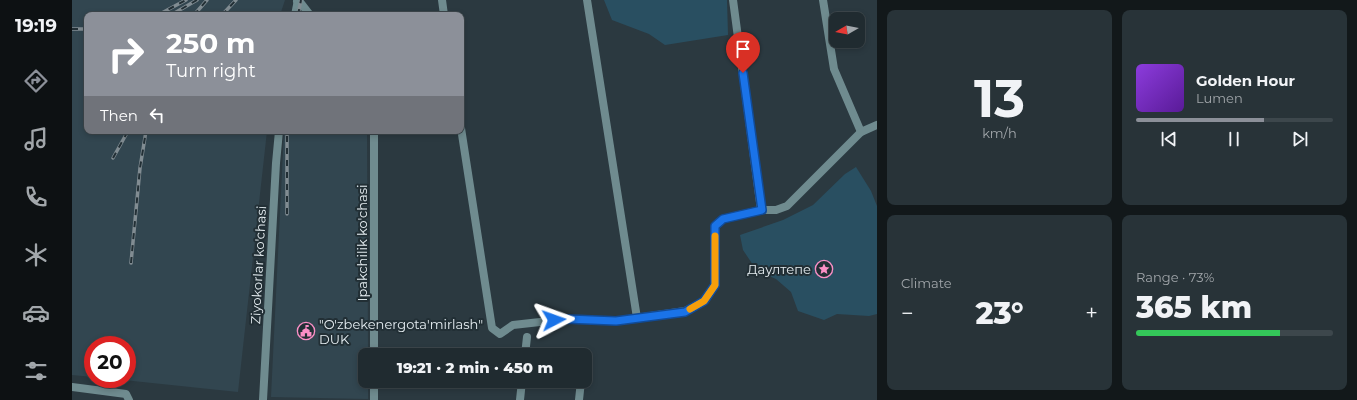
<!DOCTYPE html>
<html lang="en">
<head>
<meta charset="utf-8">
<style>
  :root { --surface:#202b30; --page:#283338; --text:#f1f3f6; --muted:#a2a7ab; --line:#3d474c; --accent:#8c9099 }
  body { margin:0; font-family:Montserrat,sans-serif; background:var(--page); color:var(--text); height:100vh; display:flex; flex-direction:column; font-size:15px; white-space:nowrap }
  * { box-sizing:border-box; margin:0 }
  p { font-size:13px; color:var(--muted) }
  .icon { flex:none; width:22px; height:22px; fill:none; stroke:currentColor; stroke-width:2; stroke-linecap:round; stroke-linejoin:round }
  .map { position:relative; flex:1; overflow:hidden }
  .panel { display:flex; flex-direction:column; gap:10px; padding:10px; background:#12181a; width:480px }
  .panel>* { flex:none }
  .top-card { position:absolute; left:12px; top:12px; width:380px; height:122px; border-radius:8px; box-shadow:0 2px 6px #0003,0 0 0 1px var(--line); background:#8c9099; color:#fff; overflow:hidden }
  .needle { width:26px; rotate:261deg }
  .controls { position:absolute; left:757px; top:12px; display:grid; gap:8px }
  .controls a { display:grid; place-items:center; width:36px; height:36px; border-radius:8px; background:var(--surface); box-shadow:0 2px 6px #0003,0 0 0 1px var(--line); font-size:20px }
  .speed { position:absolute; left:12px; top:336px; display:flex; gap:8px; font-size:20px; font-weight:700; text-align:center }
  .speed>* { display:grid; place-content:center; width:52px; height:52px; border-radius:50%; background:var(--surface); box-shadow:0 2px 6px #0003,0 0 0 1px var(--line); line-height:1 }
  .speed .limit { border:6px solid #d22; background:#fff; color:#111 }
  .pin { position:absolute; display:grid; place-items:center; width:34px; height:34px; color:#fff; margin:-41px -17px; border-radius:50% 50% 50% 0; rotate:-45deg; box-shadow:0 0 4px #0007 }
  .pin .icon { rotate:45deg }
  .me { position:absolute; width:44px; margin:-22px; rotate:86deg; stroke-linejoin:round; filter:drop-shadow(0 0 3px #0008) }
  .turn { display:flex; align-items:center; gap:14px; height:84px; padding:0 16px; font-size:18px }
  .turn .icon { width:52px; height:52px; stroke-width:2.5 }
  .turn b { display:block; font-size:28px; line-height:34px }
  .then { display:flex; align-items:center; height:38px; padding:0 16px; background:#0003; gap:8px; font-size:15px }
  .big { font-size:30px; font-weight:800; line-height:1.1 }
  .panel .tile { flex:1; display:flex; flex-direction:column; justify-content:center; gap:6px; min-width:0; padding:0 14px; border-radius:8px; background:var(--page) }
  .panel .dial { align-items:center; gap:0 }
  .dial b { font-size:52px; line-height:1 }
  .song { display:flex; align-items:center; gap:12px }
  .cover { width:48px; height:48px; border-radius:6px; background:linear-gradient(135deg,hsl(270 70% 55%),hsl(270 70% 35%)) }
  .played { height:4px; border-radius:2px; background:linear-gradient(90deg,var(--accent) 65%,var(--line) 65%) }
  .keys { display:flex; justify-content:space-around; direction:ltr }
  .heat { display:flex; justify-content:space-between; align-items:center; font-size:22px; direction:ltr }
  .charge { height:6px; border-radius:3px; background:linear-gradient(90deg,#34c759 73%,var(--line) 0) }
  .panel .tiles { flex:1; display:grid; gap:10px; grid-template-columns:repeat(2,1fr) }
  .trip { position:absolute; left:286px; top:348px; width:234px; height:40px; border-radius:8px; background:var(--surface); box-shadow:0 2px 6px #0003,0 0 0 1px var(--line); font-weight:800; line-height:40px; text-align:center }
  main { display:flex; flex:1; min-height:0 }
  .menu { display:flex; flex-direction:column; width:72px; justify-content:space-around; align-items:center; background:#0d1113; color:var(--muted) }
  .menu .icon { width:28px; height:28px }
  .menu .active { color:var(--accent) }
  .menu b { font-size:18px; color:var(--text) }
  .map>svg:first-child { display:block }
  .built { fill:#324650 }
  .green { fill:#294f61 }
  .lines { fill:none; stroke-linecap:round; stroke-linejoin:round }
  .minor { stroke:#6f8b8f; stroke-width:8 }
  .rail-casing { stroke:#818c92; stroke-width:3.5 }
  .rail { stroke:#222f35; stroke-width:2; stroke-dasharray:6; stroke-linecap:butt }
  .route-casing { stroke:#114b97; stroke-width:10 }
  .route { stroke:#1a73e8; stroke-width:7 }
  .slow { stroke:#f59e0b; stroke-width:7 }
  .labels { text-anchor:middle; stroke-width:4; stroke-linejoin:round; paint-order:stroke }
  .street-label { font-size:13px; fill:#e5edf1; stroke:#222f35 }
  .poi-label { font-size:13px; fill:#e5edf1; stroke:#222f35; text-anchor:end }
</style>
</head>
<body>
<main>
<nav class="menu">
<b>19:19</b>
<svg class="icon active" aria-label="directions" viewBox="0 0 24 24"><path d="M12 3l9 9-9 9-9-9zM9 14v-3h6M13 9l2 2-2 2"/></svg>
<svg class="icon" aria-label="music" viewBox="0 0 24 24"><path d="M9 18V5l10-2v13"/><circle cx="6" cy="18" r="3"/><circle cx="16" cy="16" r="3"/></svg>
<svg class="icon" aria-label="phone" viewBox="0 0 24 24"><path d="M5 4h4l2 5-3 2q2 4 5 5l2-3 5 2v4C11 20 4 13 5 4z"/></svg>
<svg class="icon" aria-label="climate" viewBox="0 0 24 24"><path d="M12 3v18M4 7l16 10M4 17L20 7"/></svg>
<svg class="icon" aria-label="car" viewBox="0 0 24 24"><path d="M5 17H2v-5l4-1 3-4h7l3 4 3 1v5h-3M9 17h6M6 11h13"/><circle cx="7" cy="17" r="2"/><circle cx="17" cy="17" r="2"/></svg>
<svg class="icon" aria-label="filters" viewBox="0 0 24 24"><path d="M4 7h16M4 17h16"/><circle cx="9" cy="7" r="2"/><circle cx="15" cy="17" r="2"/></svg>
</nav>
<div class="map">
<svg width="805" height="400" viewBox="0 0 805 400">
  <rect width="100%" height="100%" fill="#2b3940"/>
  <!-- built -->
  <g class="built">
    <polygon points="0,0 213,0 208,15 15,15 15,131 195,131 166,392 42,379 55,379 55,345 21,345 21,377 0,375"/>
    <polygon points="212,131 295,131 296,355 293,355 293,381 296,381 296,399 199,397"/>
  </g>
  <!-- green -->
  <g class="green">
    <polygon points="532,0 655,0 656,35 593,45 577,34 540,20"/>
    <polygon points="784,167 799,191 805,206 805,314 797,316 765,314 752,320 726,311 719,292 704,279 685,271 671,250 668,235 711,220 741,205 773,174"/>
  </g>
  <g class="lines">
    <!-- minor -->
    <g class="minor">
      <polyline points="370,0 372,15"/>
      <polyline points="515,0 565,318"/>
      <polyline points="661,0 689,210"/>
      <polyline points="751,0 762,69 789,132"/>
      <polyline points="225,1 228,2 238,15"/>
      <polyline points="223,15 226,0"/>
      <polyline points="389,128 420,328 428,334 441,325 495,319 544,321 613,311 633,301 643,285 643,226 651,219 689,210 704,210 715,206 789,132 805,125"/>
      <polyline points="302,355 302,131"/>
      <polyline points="453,355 455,337"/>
      <polyline points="0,387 54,394 57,400"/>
      <polyline points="191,400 204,163 207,131"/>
      <polyline points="302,400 302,381"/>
      <polyline points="448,400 450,381"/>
      <polyline points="507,400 509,381"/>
    </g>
    <defs>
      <g id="rail">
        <polyline points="86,15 114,0"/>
        <polyline points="99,15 125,0"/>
        <polyline points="122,15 135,0"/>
        <polyline points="150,15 164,0"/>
        <polyline points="226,15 229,0"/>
        <polyline points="0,29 15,29"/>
        <polyline points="41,158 56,131"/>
        <polyline points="215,214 215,131"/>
        <polyline points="59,263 68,168 74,131"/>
      </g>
    </defs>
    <!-- rail casing -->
    <use href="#rail" class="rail-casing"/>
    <!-- rail -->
    <use href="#rail" class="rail"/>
  </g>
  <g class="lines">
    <defs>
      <polyline id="route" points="482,320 495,319 544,321 613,312 632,301 643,285 643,226 651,219 690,210 671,73"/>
    </defs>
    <!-- route casing -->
    <use href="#route" class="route-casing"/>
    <!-- route -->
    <use href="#route" class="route"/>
    <!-- slow -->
    <polyline class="slow" points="618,309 632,301 643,285 643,236"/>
  </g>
  <!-- icons -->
  <defs>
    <symbol id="sight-ring" viewBox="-11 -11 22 22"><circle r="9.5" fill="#222f35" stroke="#fa8fc6" stroke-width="1.5"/><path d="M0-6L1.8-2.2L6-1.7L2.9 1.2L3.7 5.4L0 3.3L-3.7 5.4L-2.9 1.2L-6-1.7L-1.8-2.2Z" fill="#fa8fc6"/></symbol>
    <symbol id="civic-ring" viewBox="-11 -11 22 22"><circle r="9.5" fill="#222f35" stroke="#fa8fc6" stroke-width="1.5"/><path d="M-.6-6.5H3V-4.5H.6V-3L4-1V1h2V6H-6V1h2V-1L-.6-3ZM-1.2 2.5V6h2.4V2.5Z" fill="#fa8fc6"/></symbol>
  </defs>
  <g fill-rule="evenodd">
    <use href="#sight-ring" x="742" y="259" width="20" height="20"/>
    <use href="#civic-ring" x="224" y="321" width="20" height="20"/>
  </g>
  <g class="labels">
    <!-- street labels -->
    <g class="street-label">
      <text transform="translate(290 243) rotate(-90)" y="5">Ipakchilik ko'chasi</text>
      <text transform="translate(186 265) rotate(-87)" y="5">Ziyokorlar ko'chasi</text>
    </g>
    <!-- poi labels -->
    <g class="poi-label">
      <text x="739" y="274">Даултепе</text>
      <text x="247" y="329" text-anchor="start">"O'zbekenergota'mirlash"<tspan x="247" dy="15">DUK</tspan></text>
    </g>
  </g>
</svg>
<div class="controls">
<a><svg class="needle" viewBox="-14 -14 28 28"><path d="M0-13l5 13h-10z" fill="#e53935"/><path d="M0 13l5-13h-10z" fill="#a2a7ab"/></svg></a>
</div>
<div class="speed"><div class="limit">20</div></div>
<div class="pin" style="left:671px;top:73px;background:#d93025"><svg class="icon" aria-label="arrive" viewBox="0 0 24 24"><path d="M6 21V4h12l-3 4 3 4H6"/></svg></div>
<svg class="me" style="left:482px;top:320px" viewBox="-20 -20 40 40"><path d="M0-17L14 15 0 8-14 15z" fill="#1a73e8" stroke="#fff" stroke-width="4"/></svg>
<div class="trip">19:21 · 2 min · 450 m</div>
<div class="top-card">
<div class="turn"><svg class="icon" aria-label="right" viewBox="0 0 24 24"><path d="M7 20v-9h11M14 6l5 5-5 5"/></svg><div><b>250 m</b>Turn right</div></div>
<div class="then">Then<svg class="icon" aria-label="left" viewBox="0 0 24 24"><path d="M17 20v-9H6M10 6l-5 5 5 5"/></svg></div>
</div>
</div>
<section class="panel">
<div class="tiles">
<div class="tile dial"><b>13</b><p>km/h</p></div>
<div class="tile">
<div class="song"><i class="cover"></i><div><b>Golden Hour</b><p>Lumen</p></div></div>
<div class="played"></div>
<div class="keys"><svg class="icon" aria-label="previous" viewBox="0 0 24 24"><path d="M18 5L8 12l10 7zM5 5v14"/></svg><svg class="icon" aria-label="pause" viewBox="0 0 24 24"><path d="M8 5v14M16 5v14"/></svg><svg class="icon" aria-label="next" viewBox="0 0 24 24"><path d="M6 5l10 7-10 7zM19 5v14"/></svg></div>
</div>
<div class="tile"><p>Climate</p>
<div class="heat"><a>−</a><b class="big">23°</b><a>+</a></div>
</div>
<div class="tile"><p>Range · 73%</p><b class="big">365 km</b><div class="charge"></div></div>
</div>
</section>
</main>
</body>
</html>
